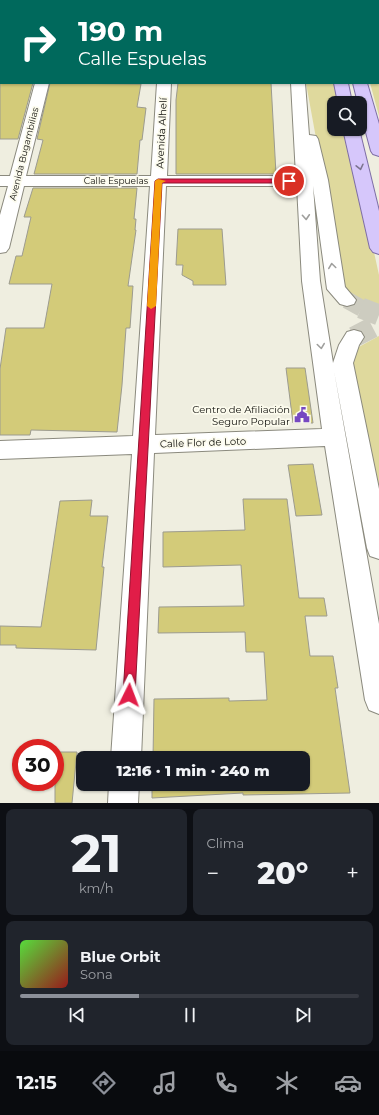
<!DOCTYPE html>
<html lang="es">
<head>
<meta charset="utf-8">
<style>
  :root { --surface:#171b24; --page:#20242c; --text:#f1f3f6; --muted:#9ea1a6; --line:#363941; --accent:#8c9099 }
  body { margin:0; font-family:Montserrat,sans-serif; background:var(--page); color:var(--text); height:100vh; display:flex; flex-direction:column; font-size:15px; white-space:nowrap }
  * { box-sizing:border-box; margin:0 }
  p { font-size:13px; color:var(--muted) }
  .icon { flex:none; width:22px; height:22px; fill:none; stroke:currentColor; stroke-width:2; stroke-linecap:round; stroke-linejoin:round }
  .map { position:relative; height:803px; overflow:hidden }
  .details { display:flex; flex-direction:column; gap:6px; padding:6px; background:#0d0f14; flex:1 }
  .details>* { flex:none }
  .guide { position:absolute; left:0px; top:0px; width:379px; height:84px; box-shadow:0 1px 3px #0004; background:#00695c; color:#fff; overflow:hidden }
  .tools { position:absolute; left:327px; top:96px; display:grid; gap:8px }
  .tools a { display:grid; place-items:center; width:40px; height:40px; border-radius:8px; background:var(--surface); box-shadow:0 1px 3px #0004; font-size:20px }
  .speed { position:absolute; left:12px; top:739px; display:flex; gap:8px; font-size:20px; font-weight:700; text-align:center }
  .speed>* { display:grid; place-content:center; width:52px; height:52px; border-radius:50%; background:var(--surface); box-shadow:0 1px 3px #0004; line-height:1 }
  .speed .limit { border:6px solid #d22; background:#fff; color:#111 }
  .pin { position:absolute; display:grid; place-items:center; width:34px; height:34px; color:#fff; margin:-17px; border:2px solid #fff; border-radius:50%; box-shadow:0 1px 4px #0007 }
  .me { position:absolute; width:44px; margin:-22px; rotate:3deg; stroke-linejoin:round; filter:drop-shadow(0 0 3px #0008) }
  .turn { display:flex; align-items:center; gap:14px; height:84px; padding:0 12px; font-size:18px }
  .turn .icon { width:52px; height:52px; stroke-width:2.5 }
  .turn b { display:block; font-size:28px; line-height:34px }
  .big { font-size:30px; font-weight:800; line-height:1.1 }
  .details .widget { flex:1; display:flex; flex-direction:column; justify-content:center; gap:6px; min-width:0; padding:0 14px; border-radius:8px; background:var(--page) }
  .details .dial { align-items:center; gap:0 }
  .dial b { font-size:52px; line-height:1 }
  .song { display:flex; align-items:center; gap:12px }
  .cover { width:48px; height:48px; border-radius:6px; background:linear-gradient(135deg,hsl(110 70% 55%),hsl(0 70% 35%)) }
  .played { height:4px; border-radius:2px; background:linear-gradient(90deg,var(--accent) 35%,var(--line) 35%) }
  .keys { display:flex; justify-content:space-around; direction:ltr }
  .heat { display:flex; justify-content:space-between; align-items:center; font-size:22px; direction:ltr }
  .details .tiles { flex:1; display:grid; gap:6px; grid-template-columns:1fr 1fr }
  .widget:last-child { grid-column:span 2 }
  .trip { position:absolute; left:76px; top:751px; width:234px; height:40px; border-radius:8px; background:var(--surface); box-shadow:0 1px 3px #0004; font-weight:800; line-height:40px; text-align:center }
  .tabs { display:flex; height:64px; justify-content:space-around; align-items:center; background:#090b0e; color:var(--muted) }
  .tabs .icon { width:28px; height:28px }
  .tabs .on { color:var(--accent) }
  .tabs b { font-size:18px; color:var(--text) }
  .map>svg:first-child { display:block }
  .green { fill:#dfd99d }
  .building { fill:#d3cb79; stroke:#9c9b8f }
  .lines { fill:none; stroke-linecap:round; stroke-linejoin:round }
  .minor-tunnel-far1 { stroke:#cdccc0; stroke-width:17; stroke-dasharray:17 8; stroke-linecap:butt }
  .minor-tunnel { stroke:#cdccc0; stroke-width:21; stroke-dasharray:21 10; stroke-linecap:butt }
  .minor-casing { stroke:#8b8a7e; stroke-width:2 }
  .primary-casing { stroke:#7e6ea5; stroke-width:2 }
  .minor { fill:#fff; fill-rule:evenodd }
  .primary { fill:#d6c7fb; fill-rule:evenodd }
  .oneway { stroke:#7c748f }
  .oneway2 { stroke:#9f9f9d }
  .route { fill:#e11d48; stroke:#92132f }
  .slow { fill:#f59e0b }
  .labels { text-anchor:middle; stroke-width:3.5; stroke-linejoin:round; paint-order:stroke }
  .far-street-label { font-size:9px; fill:#0e0e0a; stroke:#fcfbed }
  .street-label { font-size:10px; fill:#0e0e0a; stroke:#fcfbed }
  .poi-label { font-size:10px; fill:#0e0e0a; stroke:#fcfbed; text-anchor:end }
</style>
</head>
<body>
<div class="map">
<svg width="379" height="803" viewBox="0 0 379 803">
  <rect width="100%" height="100%" fill="#efeee0"/>
  <!-- green -->
  <g class="green">
    <polygon points="378,40 379,44 379,116 370,83 378,83"/>
    <polygon points="306,83 336,83 341,103 334,103 334,129 347,129 379,275 379,310 355,298 343,287"/>
    <polygon points="379,336 379,516 351,368 355,349"/>
  </g>
  <!-- building -->
  <g class="building">
    <polygon points="0,83 33,83 18,139 0,139"/>
    <polygon points="50,83 141,84 137,107 146,108 142,140 140,140 137,174 34,174 43,140 37,139"/>
    <polygon points="178,83 271,83 276,174 176,174 176,100"/>
    <polygon points="33,188 137,188 134,219 136,219 135,230 136,230 128,286 133,286 130,328 126,328 122,385 117,432 31,430 30,435 0,435 0,369 6,328 44,328 52,284 9,284 16,256 22,256 31,217 24,217"/>
    <polygon points="178,229 222,229 226,285 193,285 193,281 182,275 183,265 176,265"/>
    <polygon points="286,368 305,368 313,423 293,423"/>
    <polygon points="313,464 322,515 296,516 288,465"/>
    <polygon points="243,499 287,499 299,598 324,598 327,616 305,616 310,656 333,656 338,688 335,688 350,793 243,795 243,793 152,798 152,784 303,784 303,758 153,758 154,699 229,698 229,701 267,700 264,652 246,652 245,632 158,633 159,607 244,606 241,565 163,567 163,532 245,530"/>
    <polygon points="92,500 90,516 108,516 102,567 104,567 96,650 16,648 16,645 0,645 0,626 41,627 60,501"/>
    <polygon points="55,752 77,752 72,803 55,803"/>
  </g>
  <g class="lines">
    <!-- minor-tunnel-far1 -->
    <polyline class="minor-tunnel-far1" points="347,300 363,309"/>
    <!-- minor-tunnel -->
    <g class="minor-tunnel">
      <polyline points="361,308 379,315"/>
      <polyline points="354,337 379,324"/>
    </g>
    <defs>
      <g id="minor">
        <rect x="57" y="0" width="12" height="1"/>
        <rect x="163" y="0" width="12" height="1"/>
        <rect x="280" y="0" width="12" height="1"/>
        <rect x="0" y="15" width="1" height="8"/>
        <rect x="378" y="17" width="1" height="8"/>
        <path d="M35,83h14l-23,93h125l6,-93h14l-4,93h129l-5,-93h14l4,52 7,1 2,3 10,41 17,107 11,13 -2,4 -7,2 -7,-2 -13,-15 -14,-103 7,95 13,82 6,-18 8,-13 7,-2 7,2 3,5 -5,8 -6,18 26,126v70l-9,-3 -3,-8 -33,-177 45,253v90l-10,-4 -4,-10 -40,-254 -171,7 -13,305h-30l21,-304 -132,5v-18l133,-5 17,-250h-126l-15,62 -3,4 -6,1v-38l8,-29h-8v-10h10zM166,186h131l5,95 20,148 -167,6z"/>
        <polygon points="109,784 139,784 138,803 108,803"/>
      </g>
      <g id="primary">
        <rect x="314" y="0" width="12" height="1"/>
        <rect x="332" y="0" width="12" height="1"/>
        <polygon points="334,83 348,83 352,103 338,103"/>
        <polygon points="353,83 367,83 379,124 379,156 373,154 371,151 360,110 360,103 358,103"/>
        <polygon points="343,129 359,129 379,211 379,254 373,252 370,248"/>
      </g>
    </defs>
    <!-- minor casing -->
    <use href="#minor" class="minor-casing"/>
    <!-- primary casing -->
    <use href="#primary" class="primary-casing"/>
    <!-- minor -->
    <use href="#minor" class="minor"/>
    <!-- primary -->
    <use href="#primary" class="primary"/>
  </g>
  <!-- one-way arrows -->
  <defs><path id="oneway-chevron" d="M-2-3.5L2.5 0L-2 3.5" fill="none" stroke-width="1.6" stroke-linecap="round" stroke-linejoin="round"/></defs>
  <use class="oneway" href="#oneway-chevron" transform="translate(360 167) rotate(77)"/>
  <g class="oneway2">
    <use href="#oneway-chevron" transform="translate(306 217) rotate(86)"/>
    <use href="#oneway-chevron" transform="translate(332 266) rotate(-98)"/>
    <use href="#oneway-chevron" transform="translate(321 346) rotate(82)"/>
  </g>
  <!-- route -->
  <polygon class="route" points="158,179 289,179 293,181 289,183 162,183 135,695 133,700 129,701 125,700 123,695 155,181"/>
  <!-- slow -->
  <polygon class="slow" points="158,179 166,181 162,183 156,306 151,309 147,306 155,181"/>
  <!-- icons -->
  <defs>
    <symbol id="civic-bare" viewBox="-9 -9 18 18"><path d="M-.6-6.5H3V-4.5H.6V-3L4-1V1h2V6H-6V1h2V-1L-.6-3ZM-1.2 2.5V6h2.4V2.5Z" fill="#7649c1" stroke="#fcfbed" stroke-width="2.5" paint-order="stroke"/></symbol>
  </defs>
  <g fill-rule="evenodd">
    <use href="#civic-bare" x="291" y="404" width="22" height="22"/>
  </g>
  <g class="labels">
    <!-- far-street labels -->
    <g class="far-street-label">
      <text transform="translate(24 154) rotate(-76)" y="3">Avenida Bugambilias</text>
      <text x="116" y="184">Calle Espuelas</text>
    </g>
    <!-- street labels -->
    <g class="street-label">
      <text transform="translate(161 133) rotate(-87)" y="4">Avenida Alhelí</text>
      <text transform="translate(203 442) rotate(-2)" y="4">Calle Flor de Loto</text>
    </g>
    <!-- poi labels -->
    <g class="poi-label">
      <text x="290" y="413">Centro de Afiliación<tspan x="290" dy="12">Seguro Popular</tspan></text>
    </g>
  </g>
</svg>
<div class="tools">
<a><svg class="icon" aria-label="search" viewBox="0 0 24 24"><circle cx="10" cy="10" r="6"/><path d="M15 15l6 6"/></svg></a>
</div>
<div class="speed"><div class="limit">30</div></div>
<div class="pin" style="left:289px;top:181px;background:#d93025"><svg class="icon" aria-label="arrive" viewBox="0 0 24 24"><path d="M6 21V4h12l-3 4 3 4H6"/></svg></div>
<svg class="me" style="left:129px;top:695px" viewBox="-20 -20 40 40"><path d="M0-17L14 15 0 8-14 15z" fill="#e11d48" stroke="#fff" stroke-width="4"/></svg>
<div class="trip">12:16 · 1 min · 240 m</div>
<div class="guide">
<div class="turn"><svg class="icon" aria-label="right" viewBox="0 0 24 24"><path d="M7 20v-9h11M14 6l5 5-5 5"/></svg><div><b>190 m</b>Calle Espuelas</div></div>
</div>
</div>
<section class="details">
<div class="tiles">
<div class="widget dial"><b>21</b><p>km/h</p></div>
<div class="widget"><p>Clima</p>
<div class="heat"><a>−</a><b class="big">20°</b><a>+</a></div>
</div>
<div class="widget">
<div class="song"><i class="cover"></i><div><b>Blue Orbit</b><p>Sona</p></div></div>
<div class="played"></div>
<div class="keys"><svg class="icon" aria-label="previous" viewBox="0 0 24 24"><path d="M18 5L8 12l10 7zM5 5v14"/></svg><svg class="icon" aria-label="pause" viewBox="0 0 24 24"><path d="M8 5v14M16 5v14"/></svg><svg class="icon" aria-label="next" viewBox="0 0 24 24"><path d="M6 5l10 7-10 7zM19 5v14"/></svg></div>
</div>
</div>
</section>
<nav class="tabs">
<b>12:15</b>
<svg class="icon on" aria-label="directions" viewBox="0 0 24 24"><path d="M12 3l9 9-9 9-9-9zM9 14v-3h6M13 9l2 2-2 2"/></svg>
<svg class="icon" aria-label="music" viewBox="0 0 24 24"><path d="M9 18V5l10-2v13"/><circle cx="6" cy="18" r="3"/><circle cx="16" cy="16" r="3"/></svg>
<svg class="icon" aria-label="phone" viewBox="0 0 24 24"><path d="M5 4h4l2 5-3 2q2 4 5 5l2-3 5 2v4C11 20 4 13 5 4z"/></svg>
<svg class="icon" aria-label="climate" viewBox="0 0 24 24"><path d="M12 3v18M4 7l16 10M4 17L20 7"/></svg>
<svg class="icon" aria-label="car" viewBox="0 0 24 24"><path d="M5 17H2v-5l4-1 3-4h7l3 4 3 1v5h-3M9 17h6M6 11h13"/><circle cx="7" cy="17" r="2"/><circle cx="17" cy="17" r="2"/></svg>
</nav>
</body>
</html>
